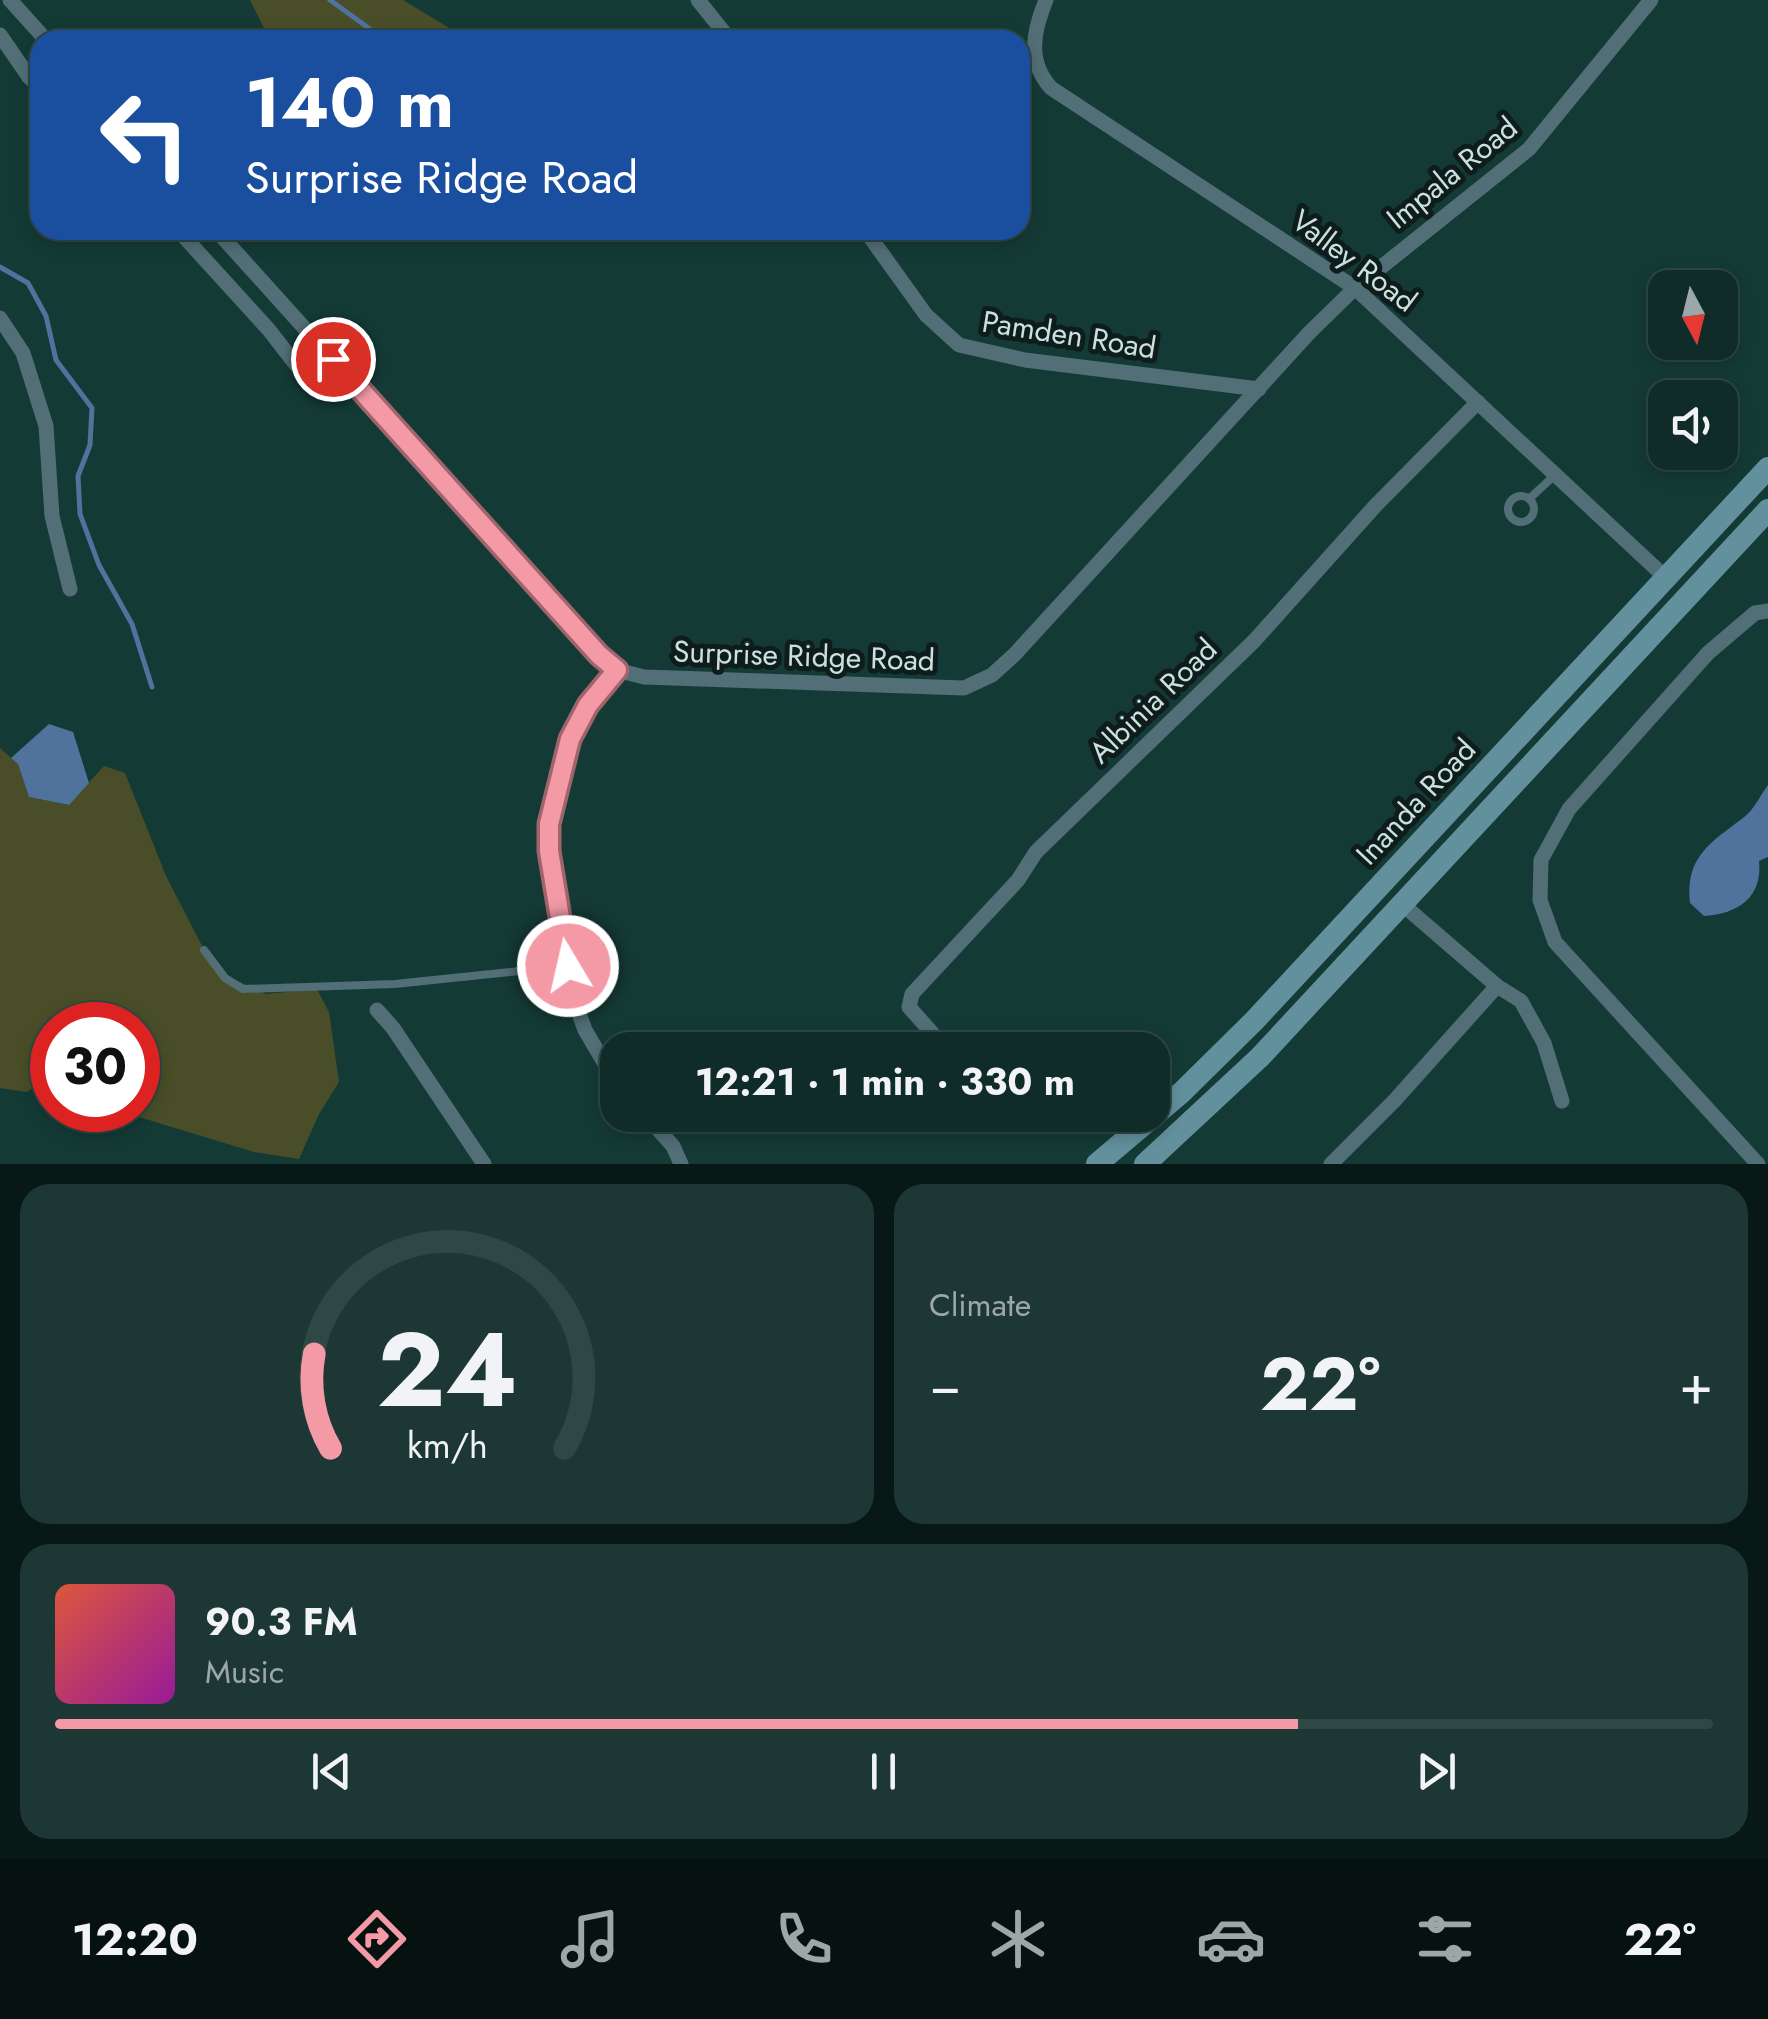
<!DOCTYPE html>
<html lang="en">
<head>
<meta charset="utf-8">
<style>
  :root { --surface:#0f2c28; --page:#1d3834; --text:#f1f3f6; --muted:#9ba7a8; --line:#2f4845; --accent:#f49aa6 }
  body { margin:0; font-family:Jost,sans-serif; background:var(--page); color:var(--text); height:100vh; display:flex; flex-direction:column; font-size:38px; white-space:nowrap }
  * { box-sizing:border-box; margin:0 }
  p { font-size:32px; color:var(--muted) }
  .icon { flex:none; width:55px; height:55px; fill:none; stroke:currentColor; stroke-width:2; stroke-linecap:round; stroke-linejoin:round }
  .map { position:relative; height:1164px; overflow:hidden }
  .sheet { display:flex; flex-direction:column; gap:20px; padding:20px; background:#081816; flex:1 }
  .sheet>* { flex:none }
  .hud { position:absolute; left:30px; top:30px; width:1000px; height:210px; border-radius:30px; box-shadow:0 5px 15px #0003,0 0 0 2px var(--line); background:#1a4fa0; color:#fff; overflow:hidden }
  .needle { width:65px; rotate:173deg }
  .buttons { position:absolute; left:1648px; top:270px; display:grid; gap:20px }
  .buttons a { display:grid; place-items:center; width:90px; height:90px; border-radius:20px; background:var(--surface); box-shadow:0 5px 15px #0003,0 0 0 2px var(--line); font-size:50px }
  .speed { position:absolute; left:30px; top:1002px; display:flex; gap:20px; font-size:50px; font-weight:700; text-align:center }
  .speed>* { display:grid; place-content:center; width:130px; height:130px; border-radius:50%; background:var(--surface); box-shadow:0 5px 15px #0003,0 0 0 2px var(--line); line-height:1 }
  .speed .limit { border:15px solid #d22; background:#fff; color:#111 }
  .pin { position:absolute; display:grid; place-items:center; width:85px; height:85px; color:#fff; margin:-42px; border:5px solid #fff; border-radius:50%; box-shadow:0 2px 10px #0007 }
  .me { position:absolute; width:110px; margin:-55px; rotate:351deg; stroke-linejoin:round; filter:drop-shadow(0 0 8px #0008) }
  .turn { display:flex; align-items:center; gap:35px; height:210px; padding:0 50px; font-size:45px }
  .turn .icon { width:130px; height:130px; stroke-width:2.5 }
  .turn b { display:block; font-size:70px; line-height:85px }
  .big { font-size:75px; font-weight:700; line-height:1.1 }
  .sheet .tile { flex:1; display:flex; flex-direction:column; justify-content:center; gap:15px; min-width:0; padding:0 35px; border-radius:30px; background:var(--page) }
  .sheet .dial { align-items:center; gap:0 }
  .dial svg { height:260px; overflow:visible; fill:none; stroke:var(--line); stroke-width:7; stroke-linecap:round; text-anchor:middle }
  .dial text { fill:var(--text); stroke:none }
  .song { display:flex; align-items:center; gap:30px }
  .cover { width:120px; height:120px; border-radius:15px; background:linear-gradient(135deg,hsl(10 70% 55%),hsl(300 70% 35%)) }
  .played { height:10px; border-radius:5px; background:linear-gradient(90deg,var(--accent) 75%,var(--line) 75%) }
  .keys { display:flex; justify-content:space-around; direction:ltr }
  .heat { display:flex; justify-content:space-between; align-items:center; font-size:55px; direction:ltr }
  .sheet .tiles { flex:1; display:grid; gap:20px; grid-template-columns:1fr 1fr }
  .tile:last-child { grid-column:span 2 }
  .trip { position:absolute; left:600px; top:1032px; width:570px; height:100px; border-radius:30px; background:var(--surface); box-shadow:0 5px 15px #0003,0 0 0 2px var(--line); font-weight:700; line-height:100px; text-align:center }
  .tab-bar { display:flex; height:160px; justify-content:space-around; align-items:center; background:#061210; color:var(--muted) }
  .tab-bar .icon { width:70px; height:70px }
  .tab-bar .selected { color:var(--accent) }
  .tab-bar b { font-size:45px; color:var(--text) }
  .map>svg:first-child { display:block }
  .green { fill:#494e28 }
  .water { fill:#4f739d }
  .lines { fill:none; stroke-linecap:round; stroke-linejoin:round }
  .stream { stroke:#4f739d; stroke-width:5 }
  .service { stroke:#526e77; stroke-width:8 }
  .minor { stroke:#526e77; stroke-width:15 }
  .secondary { stroke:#62909d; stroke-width:22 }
  .route-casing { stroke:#9f646c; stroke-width:25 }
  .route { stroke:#f49aa6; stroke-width:18 }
  .labels { text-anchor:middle; stroke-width:10; stroke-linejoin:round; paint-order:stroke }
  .street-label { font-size:30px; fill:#cce0dd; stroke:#0e1d1b }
</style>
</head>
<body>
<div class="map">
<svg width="1768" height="1164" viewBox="0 0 1768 1164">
  <rect width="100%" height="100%" fill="#143a35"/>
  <!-- green -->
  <g class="green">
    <polygon points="250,0 403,0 469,40 265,40 264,28"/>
    <polygon points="0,748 18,764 29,797 68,805 104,766 125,773 166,876 215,971 266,994 317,989 329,1012 339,1082 319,1114 299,1159 254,1152 116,1110 138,1110 138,1025 52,1025 52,1084 47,1082 26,1092 0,1088"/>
  </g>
  <!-- water -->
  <g class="water">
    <polygon points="49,724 73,732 89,783 69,805 29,797 18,764 11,758"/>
    <path d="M1768,785v72l-9,4c4,36 -21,53 -55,55l-14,-13c-5,-46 20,-60 53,-85 10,-7 17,-22 25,-33z"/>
  </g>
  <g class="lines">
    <!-- stream -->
    <g class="stream">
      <polyline points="330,0 385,40"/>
      <polyline points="0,267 28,283 46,316 56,360 92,408 90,445 78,476 80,514 99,565 132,624 152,687"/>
    </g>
    <!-- service -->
    <g class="service">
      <circle cx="1521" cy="509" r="13"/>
      <polyline points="1529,499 1556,474"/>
      <polyline points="204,950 225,978 243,989 395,984 568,966"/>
    </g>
    <!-- minor -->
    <g class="minor">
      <polyline points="10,0 46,40"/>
      <polyline points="698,0 730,40"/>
      <path d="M1046,0c-13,32 -19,61 5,88l304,200 310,289"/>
      <polyline points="0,35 29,77"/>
      <polyline points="40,69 29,77 40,87"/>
      <polyline points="178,230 269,330 304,375"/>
      <polyline points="216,230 599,655 617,670 644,677 964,688 992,675 1015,654 1309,333 1355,288 1529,149 1651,0"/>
      <polyline points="865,230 926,315 959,345 1025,360 1259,389"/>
      <polyline points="0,318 23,353 46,426 52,516 70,589"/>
      <polyline points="617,670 588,705 570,739 548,836 573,997 585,1030 618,1086"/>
      <polyline points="1402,904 1497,986 1521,1001 1544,1043 1562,1101"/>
      <polyline points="377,1010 393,1028 484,1164"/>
      <polyline points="941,1043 909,1007 912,994 1018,880 1036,852 1254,641 1376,505 1478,402"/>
      <polyline points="645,1115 673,1146 681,1164"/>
      <polyline points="1331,1164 1395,1100 1497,986"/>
      <polyline points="1758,1164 1555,942 1540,900 1541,860 1569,809 1708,653 1755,613 1768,611"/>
    </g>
    <!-- secondary -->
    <g class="secondary">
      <polyline points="1097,1164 1182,1092 1254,1021 1768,468"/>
      <polyline points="1145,1164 1260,1057 1768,510"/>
    </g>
  </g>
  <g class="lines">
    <defs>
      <polyline id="route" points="333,359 599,655 617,670 588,705 570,739 549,824 549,851 568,966"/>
    </defs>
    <!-- route casing -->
    <use href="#route" class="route-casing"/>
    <!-- route -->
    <use href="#route" class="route"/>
  </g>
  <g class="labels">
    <!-- street labels -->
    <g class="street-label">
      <text transform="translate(1452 173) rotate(-39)" y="10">Impala Road</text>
      <text transform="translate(1354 261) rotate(37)" y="10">Valley Road</text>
      <text transform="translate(1069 335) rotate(9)" y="10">Pamden Road</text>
      <text transform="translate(804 656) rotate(2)" y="10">Surprise Ridge Road</text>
      <text transform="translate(1153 701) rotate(-44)" y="10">Albinia Road</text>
      <text transform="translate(1416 802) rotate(-47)" y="10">Inanda Road</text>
    </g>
  </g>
</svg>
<div class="buttons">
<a><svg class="needle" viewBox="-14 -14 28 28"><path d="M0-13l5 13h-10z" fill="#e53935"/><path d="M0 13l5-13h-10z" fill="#9ba7a8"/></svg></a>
<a><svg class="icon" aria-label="sound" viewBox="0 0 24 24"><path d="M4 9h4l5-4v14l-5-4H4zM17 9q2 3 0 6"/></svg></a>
</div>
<div class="speed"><div class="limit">30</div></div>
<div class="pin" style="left:333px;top:359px;background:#d93025"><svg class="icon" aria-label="arrive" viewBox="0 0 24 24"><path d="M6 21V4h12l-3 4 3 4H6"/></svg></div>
<svg class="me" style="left:568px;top:966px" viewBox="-20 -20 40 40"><circle r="17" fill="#f49aa6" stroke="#fff" stroke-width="3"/><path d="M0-11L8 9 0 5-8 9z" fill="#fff"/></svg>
<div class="trip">12:21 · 1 min · 330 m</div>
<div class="hud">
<div class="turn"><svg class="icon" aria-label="left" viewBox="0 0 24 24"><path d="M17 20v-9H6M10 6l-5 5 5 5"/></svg><div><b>140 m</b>Surprise Ridge Road</div></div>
</div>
</div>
<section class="sheet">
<div class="tiles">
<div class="tile dial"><svg viewBox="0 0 100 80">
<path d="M14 69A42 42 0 1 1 86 69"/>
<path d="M14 69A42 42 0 0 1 9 40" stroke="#f49aa6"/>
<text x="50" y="56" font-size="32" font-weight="700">24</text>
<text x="50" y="72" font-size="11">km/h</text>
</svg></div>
<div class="tile"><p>Climate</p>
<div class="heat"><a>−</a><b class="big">22°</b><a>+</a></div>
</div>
<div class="tile">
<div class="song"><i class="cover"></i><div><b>90.3 FM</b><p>Music</p></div></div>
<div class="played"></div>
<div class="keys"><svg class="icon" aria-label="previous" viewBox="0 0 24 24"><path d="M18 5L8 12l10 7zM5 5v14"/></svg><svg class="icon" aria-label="pause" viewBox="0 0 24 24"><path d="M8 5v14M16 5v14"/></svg><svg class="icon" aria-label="next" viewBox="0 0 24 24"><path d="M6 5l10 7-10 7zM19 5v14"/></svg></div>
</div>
</div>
</section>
<nav class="tab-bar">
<b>12:20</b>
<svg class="icon selected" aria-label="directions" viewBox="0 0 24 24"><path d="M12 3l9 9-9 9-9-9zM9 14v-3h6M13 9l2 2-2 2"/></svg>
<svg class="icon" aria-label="music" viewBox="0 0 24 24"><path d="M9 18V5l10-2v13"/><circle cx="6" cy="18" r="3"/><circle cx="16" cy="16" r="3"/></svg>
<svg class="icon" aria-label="phone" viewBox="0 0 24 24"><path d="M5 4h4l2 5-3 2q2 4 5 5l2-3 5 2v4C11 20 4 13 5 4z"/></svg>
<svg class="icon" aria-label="climate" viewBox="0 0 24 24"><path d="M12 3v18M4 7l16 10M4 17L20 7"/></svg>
<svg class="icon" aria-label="car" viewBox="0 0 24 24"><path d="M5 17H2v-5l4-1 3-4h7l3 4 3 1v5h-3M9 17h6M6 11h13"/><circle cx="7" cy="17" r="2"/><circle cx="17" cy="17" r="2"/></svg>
<svg class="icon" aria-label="filters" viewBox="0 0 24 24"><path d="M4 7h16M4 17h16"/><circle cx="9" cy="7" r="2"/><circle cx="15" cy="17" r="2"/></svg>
<b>22°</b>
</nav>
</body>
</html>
